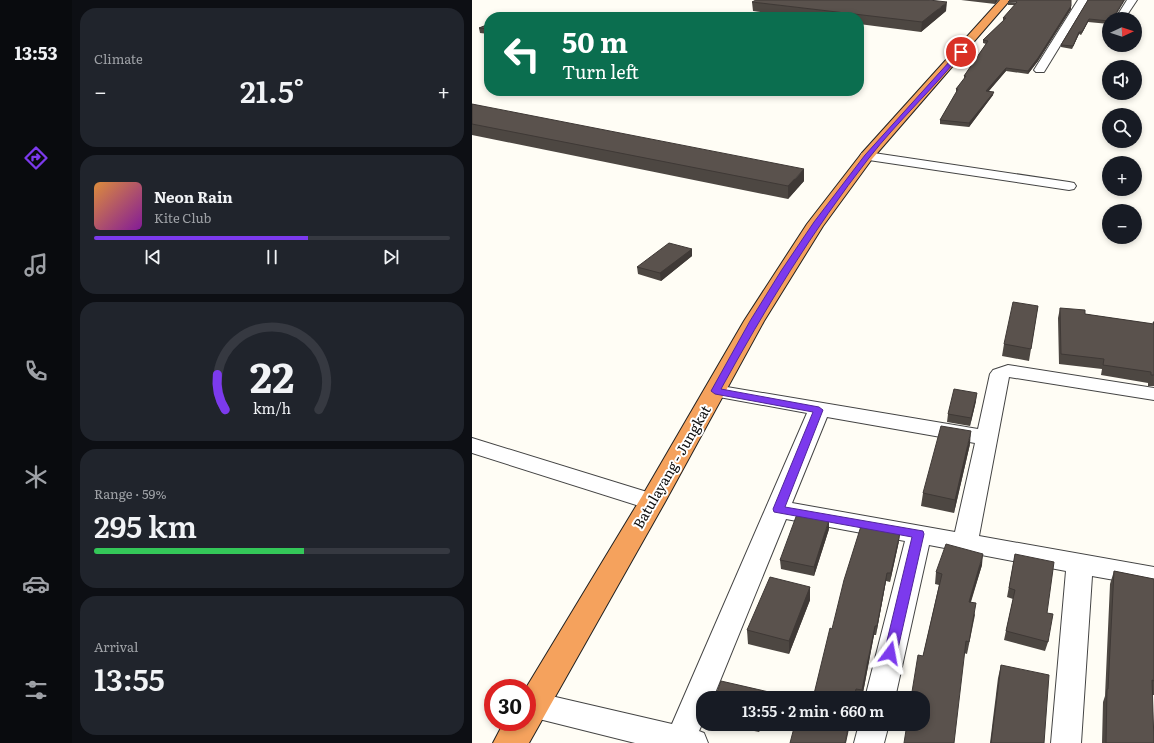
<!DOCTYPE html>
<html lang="en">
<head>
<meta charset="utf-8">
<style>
  :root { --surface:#171b24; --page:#20242c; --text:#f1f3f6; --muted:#9ea1a6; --line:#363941; --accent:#7c3aed }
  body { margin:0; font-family:Literata,serif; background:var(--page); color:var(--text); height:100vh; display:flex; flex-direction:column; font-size:15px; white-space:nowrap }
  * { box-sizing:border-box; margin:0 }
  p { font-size:13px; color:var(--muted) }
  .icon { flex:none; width:22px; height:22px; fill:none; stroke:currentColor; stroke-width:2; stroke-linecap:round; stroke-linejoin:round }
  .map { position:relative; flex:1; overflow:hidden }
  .drawer { display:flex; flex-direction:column; gap:8px; padding:8px; background:#0d0f14; width:400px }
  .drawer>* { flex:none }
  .top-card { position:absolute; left:12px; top:12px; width:380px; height:84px; border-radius:16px; box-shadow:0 2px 6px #0003; background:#0b6e4f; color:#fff; overflow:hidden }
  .needle { width:26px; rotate:87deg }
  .controls { position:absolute; left:630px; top:12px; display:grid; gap:8px }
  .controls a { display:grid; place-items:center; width:40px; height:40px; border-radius:50%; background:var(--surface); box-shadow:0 2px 6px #0003; font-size:20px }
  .speed { position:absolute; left:12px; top:679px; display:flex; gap:8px; font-size:20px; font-weight:700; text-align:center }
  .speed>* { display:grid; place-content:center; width:52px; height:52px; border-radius:50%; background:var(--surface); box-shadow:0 2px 6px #0003; line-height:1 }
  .speed .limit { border:6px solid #d22; background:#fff; color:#111 }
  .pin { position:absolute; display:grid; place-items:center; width:34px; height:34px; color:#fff; margin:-17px; border:2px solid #fff; border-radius:50%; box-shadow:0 1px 4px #0007 }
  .me { position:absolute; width:44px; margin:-22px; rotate:13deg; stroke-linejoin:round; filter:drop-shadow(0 0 3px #0008) }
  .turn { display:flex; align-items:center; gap:14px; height:84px; padding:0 12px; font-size:18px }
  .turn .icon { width:52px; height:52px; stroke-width:2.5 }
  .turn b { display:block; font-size:28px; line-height:34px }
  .big { font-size:30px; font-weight:600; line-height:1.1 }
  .drawer .widget { flex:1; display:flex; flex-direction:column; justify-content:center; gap:6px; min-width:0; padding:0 14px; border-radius:16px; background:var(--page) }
  .drawer .dial { align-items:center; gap:0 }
  .dial svg { height:104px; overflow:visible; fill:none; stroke:var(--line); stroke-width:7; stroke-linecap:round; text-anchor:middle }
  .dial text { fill:var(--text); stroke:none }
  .song { display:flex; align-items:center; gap:12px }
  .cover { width:48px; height:48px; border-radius:6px; background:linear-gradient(135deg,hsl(30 70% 55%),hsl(290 70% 35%)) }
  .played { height:4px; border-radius:2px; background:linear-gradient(90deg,var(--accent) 60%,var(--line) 60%) }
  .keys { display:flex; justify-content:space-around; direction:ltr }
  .heat { display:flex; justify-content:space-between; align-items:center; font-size:22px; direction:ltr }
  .charge { height:6px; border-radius:3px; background:linear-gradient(90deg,#34c759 59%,var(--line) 0) }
  .trip { position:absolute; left:224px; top:691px; width:234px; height:40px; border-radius:16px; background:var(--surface); box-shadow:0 2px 6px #0003; font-weight:600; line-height:40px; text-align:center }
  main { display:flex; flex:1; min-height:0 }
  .menu { display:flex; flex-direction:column; width:72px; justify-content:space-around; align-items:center; background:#090b0e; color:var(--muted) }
  .menu .icon { width:28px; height:28px }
  .menu .current { color:var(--accent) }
  .menu b { font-size:18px; color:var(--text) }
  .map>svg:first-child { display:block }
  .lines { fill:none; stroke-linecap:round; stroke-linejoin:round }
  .street-casing { stroke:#444; stroke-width:2 }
  .highway-casing { stroke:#222; stroke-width:2 }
  .street { fill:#fff; fill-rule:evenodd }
  .highway { fill:#f5a25d; fill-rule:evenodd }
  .wall { fill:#4d4742 }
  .shaded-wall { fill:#3f3936 }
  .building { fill:#5a524d; stroke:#3f3936 }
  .route { fill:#7c3aed; stroke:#51269a }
  .labels { text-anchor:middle; stroke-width:4; stroke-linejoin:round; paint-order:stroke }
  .street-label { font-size:14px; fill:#111; stroke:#fff }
</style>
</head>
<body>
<main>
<nav class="menu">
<b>13:53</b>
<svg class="icon current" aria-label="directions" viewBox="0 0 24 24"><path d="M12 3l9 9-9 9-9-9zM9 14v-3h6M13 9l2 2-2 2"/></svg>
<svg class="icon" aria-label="music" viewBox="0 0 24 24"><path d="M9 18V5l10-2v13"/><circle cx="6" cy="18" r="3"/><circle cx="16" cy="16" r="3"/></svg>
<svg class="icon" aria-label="phone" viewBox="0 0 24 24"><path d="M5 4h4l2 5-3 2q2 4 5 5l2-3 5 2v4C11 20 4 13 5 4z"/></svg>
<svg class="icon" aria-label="climate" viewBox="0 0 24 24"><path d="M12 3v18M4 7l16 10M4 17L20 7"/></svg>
<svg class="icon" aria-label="car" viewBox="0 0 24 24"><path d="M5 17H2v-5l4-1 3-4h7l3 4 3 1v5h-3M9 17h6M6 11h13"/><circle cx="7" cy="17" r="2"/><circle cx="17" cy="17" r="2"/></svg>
<svg class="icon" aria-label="filters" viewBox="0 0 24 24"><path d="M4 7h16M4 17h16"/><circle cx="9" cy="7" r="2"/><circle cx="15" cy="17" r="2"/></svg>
</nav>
<section class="drawer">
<div class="widget"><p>Climate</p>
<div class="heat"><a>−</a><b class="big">21.5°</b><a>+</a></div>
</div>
<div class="widget">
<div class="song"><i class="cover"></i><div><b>Neon Rain</b><p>Kite Club</p></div></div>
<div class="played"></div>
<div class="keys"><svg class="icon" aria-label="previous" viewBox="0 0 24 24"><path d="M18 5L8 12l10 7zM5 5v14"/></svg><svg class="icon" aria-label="pause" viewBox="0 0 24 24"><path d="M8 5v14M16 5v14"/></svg><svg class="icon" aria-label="next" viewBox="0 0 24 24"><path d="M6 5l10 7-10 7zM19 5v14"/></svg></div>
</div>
<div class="widget dial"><svg viewBox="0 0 100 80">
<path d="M14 69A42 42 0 1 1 86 69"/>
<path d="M14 69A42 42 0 0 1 8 42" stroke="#7c3aed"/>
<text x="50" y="56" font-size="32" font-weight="700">22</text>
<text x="50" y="72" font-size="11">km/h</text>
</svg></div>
<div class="widget"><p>Range · 59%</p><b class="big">295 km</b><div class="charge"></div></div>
<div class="widget"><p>Arrival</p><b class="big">13:55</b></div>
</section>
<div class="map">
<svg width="682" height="743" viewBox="0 0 682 743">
  <rect width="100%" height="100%" fill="#fffdf5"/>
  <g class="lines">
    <defs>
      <g id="street">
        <polygon points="606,0 616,0 572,72 564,72 562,70"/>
        <polygon points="655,0 665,0 653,18 647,18 645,16"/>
        <polygon points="395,152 597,182 602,183 604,186 602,189 597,190 390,159 388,156 390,153"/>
        <path d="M536,365l146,23v12l-145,-23 -30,159 175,31v20l-62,-11 -11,167h-30l15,-172 -137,-26 -34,153h-30l40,-157 -119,-22 -73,179h-10v24l-4,9 5,2 4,10h-73l-108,-27v-22l7,-2 138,32 135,-311 -99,-18 -3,-4 3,-4 7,-2 263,44 12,-55 3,-4zM355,417l148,26 -20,89 -163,-29z"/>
        <polygon points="0,438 188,496 192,502 188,508 180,510 0,453"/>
        <polygon points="387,724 417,724 412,743 382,743"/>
      </g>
      <polygon id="highway" points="528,0 538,0 400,159 351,226 292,321 193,502 57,743 21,743 32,722 55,722 54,688 169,498 272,321 335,224 390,153"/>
    </defs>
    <!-- street casing -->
    <use href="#street" class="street-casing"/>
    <!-- highway casing -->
    <use href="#highway" class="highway-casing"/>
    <!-- street -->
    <use href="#street" class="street"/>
    <!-- highway -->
    <use href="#highway" class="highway"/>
  </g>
  <!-- wall -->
  <g class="wall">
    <polygon points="489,0 526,0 523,4"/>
    <polygon points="616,0 645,14 647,17 647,19 637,19 637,24 616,22 609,35 607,34 600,49 589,47 589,45"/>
    <polygon points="280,2 474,11 449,32 387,24 387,17 328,17 281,11"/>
    <polygon points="536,2 599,6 599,9 566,61 556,74 534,71 517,91 521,95 497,127 468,124 468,120 484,93 484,89 492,79 492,76 514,44 511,43 511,40 531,21 531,18 543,5 536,5"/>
    <polygon points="17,24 17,34 8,33 7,28"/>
    <polygon points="0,104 332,181 316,199 0,135"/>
    <polygon points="220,249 220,256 189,281 166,274 165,267"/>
    <polygon points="566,306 557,361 530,356 532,344"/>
    <polygon points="588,308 613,314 681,324 681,322 682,322 682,386 676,386 676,383 629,375 630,369 587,364 586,318"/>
    <polygon points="504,401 498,426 475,422 476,414"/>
    <polygon points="498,444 482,513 449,506 451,493"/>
    <polygon points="357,529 342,576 309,569 308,560"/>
    <polygon points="427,541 418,582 414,581 404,635 402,635 390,698 341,698 360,629"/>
    <polygon points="543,554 575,613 576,642 573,651 532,640 541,599 535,597"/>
    <polygon points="510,565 499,602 503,615 495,654 492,653 451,656 467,585 463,584 464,572"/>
    <polygon points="642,571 682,579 682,695 680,695 682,743 630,743 631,702 633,696 638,584"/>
    <polygon points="338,587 338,600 317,654 276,644 275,630"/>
    <polygon points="529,665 572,743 518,743 526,678"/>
    <polygon points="249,724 290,724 287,732"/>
  </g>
  <!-- shaded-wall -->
  <g class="shaded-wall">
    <polygon points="524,0 526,0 523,4 523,1"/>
    <polygon points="652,0 653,0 644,15 644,13"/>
    <polygon points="475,2 474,11 449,32 450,22"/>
    <polygon points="599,6 599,9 566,61 556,74 556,71"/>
    <polygon points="617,19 616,22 609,35 610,32"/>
    <polygon points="607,32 607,34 600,49 601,46"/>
    <polygon points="534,68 534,71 514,94 514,91"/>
    <polygon points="522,92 521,95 497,127 497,123"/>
    <polygon points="332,169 332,181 316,199 316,186"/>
    <polygon points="220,249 220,256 189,281 188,273"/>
    <polygon points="505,393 504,401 498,426 499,418"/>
    <polygon points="499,431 498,444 482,513 483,500"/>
    <polygon points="357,520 357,529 342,576 342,567"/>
    <polygon points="428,533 427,541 418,582 419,573"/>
    <polygon points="511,554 510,565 495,613 497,602"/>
    <polygon points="415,573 414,581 404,635 405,626"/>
    <polygon points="338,587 338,600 317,654 317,641"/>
    <polygon points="403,626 402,635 390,698 390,690"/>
    <polygon points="297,692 297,698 295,698"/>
    <polygon points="287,724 290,724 287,732"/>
    <polygon points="377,724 378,724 374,743 373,743"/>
  </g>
  <!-- building -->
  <g class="building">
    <polygon points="284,0 457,0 475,2 450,22 280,2"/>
    <polygon points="538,0 599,0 599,6 566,58 556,71 534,68 514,91 522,92 497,123 468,120 486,89 484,89 494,76 492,76 516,41 511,40 534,18 531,18 545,2 536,2"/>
    <polygon points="616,0 652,0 644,13 647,17 642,16 641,19 637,19 637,21 617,19 610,32 607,32 601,46 589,45"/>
    <polygon points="17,24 17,29 7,28"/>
    <polygon points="0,104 332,169 316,186 0,124"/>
    <polygon points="197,243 220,249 188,273 165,267"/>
    <polygon points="541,302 566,306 559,349 532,344"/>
    <polygon points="588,308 613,310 613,314 682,324 681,322 682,322 682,375 679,375 679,372 631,365 632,359 589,354"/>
    <polygon points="482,389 505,393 499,418 476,414"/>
    <polygon points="469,426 499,431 483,500 451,493"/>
    <polygon points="325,514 357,520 342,567 308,560"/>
    <polygon points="389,526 428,533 419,573 415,573 405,626 403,626 390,690 384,689 382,698 341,698 358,628 360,629 372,580"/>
    <polygon points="474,544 511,554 497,602 504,603 497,642 494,641 482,743 432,743 435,724 451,724 451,698 439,698 446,655 451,656 470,574 464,572"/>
    <polygon points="543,554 582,562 575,613 581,614 576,642 534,631 543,590 537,588"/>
    <polygon points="642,571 682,579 682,681 680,680 682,743 634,743 635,689 636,689"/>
    <polygon points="298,577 338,587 317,641 275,630"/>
    <polygon points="529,665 577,675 572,743 519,743"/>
    <polygon points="249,681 297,692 295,698 243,698"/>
    <polygon points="323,724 377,724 373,743 318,743"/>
  </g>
  <!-- route -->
  <path class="route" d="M487,51l4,1c-30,37 -65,69 -94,106 -57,73 -104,151 -148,231l98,18 4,3 -38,97 138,24 1,3 -27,119 -2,4 -5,2 -4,-2 -2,-4 28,-116 -138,-25 -1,-3 40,-97 -98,-18 -4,-3 39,-70 31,-50 33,-49 51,-67z"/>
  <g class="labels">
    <!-- street labels -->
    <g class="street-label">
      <text transform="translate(200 467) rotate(-60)" y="5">Batulayang - Jungkat</text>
    </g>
  </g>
</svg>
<div class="controls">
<a><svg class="needle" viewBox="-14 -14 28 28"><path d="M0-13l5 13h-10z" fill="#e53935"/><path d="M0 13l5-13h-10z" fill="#9ea1a6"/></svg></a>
<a><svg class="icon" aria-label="sound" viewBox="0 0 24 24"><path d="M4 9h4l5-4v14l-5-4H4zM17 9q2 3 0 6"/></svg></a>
<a><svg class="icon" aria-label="search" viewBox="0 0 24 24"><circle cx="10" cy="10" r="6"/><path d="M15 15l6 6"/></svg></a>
<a>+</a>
<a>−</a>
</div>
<div class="speed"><div class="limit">30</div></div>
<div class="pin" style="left:489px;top:52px;background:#d93025"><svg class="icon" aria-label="arrive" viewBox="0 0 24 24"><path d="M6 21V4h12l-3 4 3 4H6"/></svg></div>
<svg class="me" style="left:418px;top:653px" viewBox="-20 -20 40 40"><path d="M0-17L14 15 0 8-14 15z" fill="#7c3aed" stroke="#fff" stroke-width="4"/></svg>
<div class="trip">13:55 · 2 min · 660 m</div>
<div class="top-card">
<div class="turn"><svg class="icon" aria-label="left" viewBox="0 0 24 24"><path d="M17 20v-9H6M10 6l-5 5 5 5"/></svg><div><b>50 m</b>Turn left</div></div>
</div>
</div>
</main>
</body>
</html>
